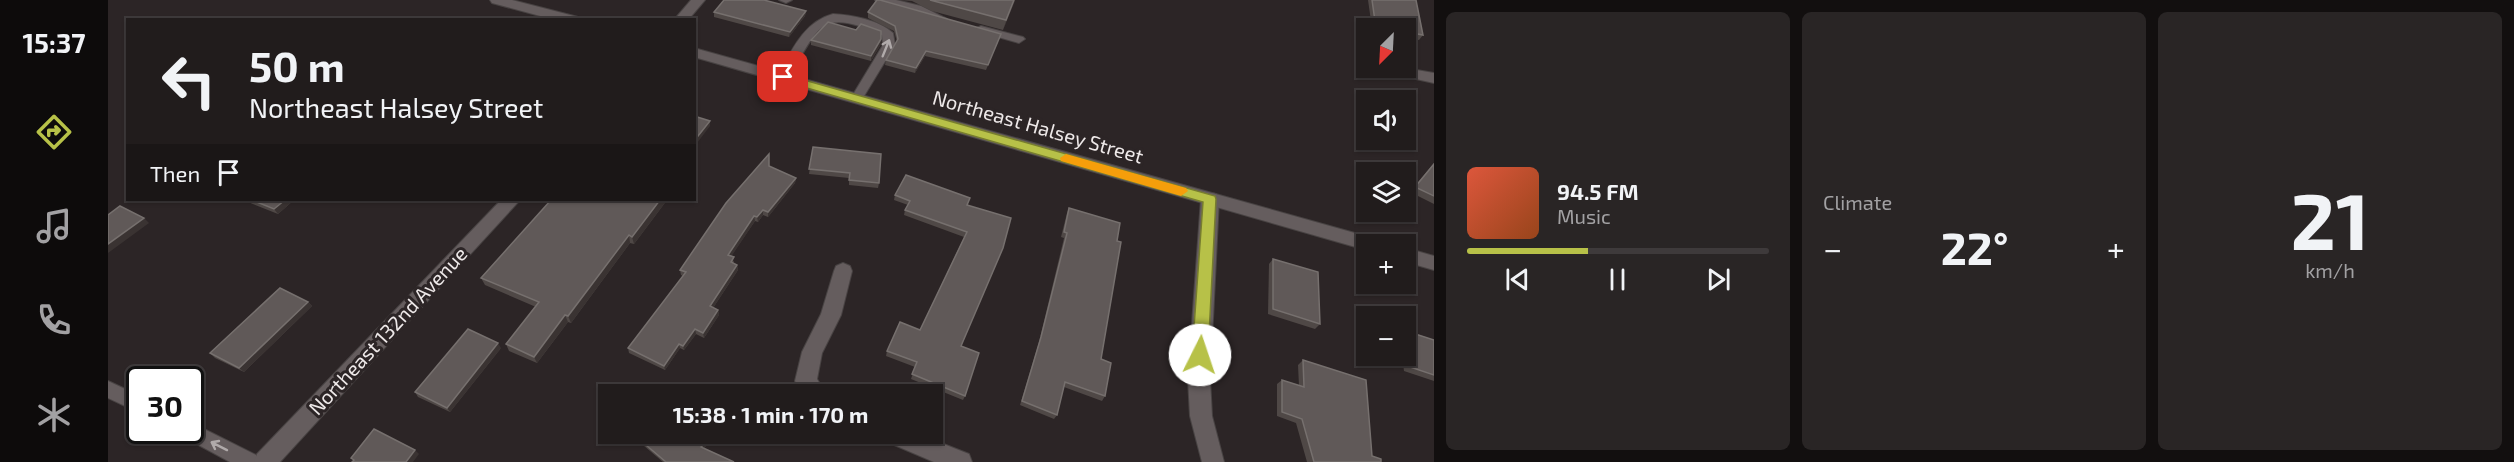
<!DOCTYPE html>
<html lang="en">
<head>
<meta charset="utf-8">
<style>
  :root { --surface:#211c1c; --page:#292525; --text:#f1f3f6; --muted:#a2a1a3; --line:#3e3a3b; --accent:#b7c148 }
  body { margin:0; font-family:"Exo 2",sans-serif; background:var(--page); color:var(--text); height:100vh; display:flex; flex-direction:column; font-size:22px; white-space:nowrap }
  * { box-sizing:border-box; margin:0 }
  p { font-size:20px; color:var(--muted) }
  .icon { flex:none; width:33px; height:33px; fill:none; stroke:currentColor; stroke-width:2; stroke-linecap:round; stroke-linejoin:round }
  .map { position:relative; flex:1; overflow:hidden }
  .details { display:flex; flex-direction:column; gap:12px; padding:12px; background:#120f0f; width:1080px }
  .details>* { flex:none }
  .banner { position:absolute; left:18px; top:18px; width:570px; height:183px; border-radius:0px; box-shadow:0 2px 4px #0004,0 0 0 2px var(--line); background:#211c1c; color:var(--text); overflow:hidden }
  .needle { width:39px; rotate:204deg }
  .controls { position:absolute; left:1248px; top:18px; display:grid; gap:12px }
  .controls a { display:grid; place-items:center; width:60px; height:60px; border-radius:0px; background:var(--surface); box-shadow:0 2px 4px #0004,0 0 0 2px var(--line); font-size:30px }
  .speed { position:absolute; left:18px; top:366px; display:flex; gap:12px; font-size:30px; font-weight:700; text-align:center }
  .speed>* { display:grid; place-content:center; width:78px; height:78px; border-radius:50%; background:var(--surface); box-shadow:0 2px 4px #0004,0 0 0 2px var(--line); line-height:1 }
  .speed .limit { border:3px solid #111; border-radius:9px; background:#fff; color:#111 }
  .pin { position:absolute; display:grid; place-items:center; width:51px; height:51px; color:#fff; margin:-26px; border-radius:12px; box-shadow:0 3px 9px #0006 }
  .me { position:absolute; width:66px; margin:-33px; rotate:4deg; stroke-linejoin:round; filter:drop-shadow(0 0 4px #0008) }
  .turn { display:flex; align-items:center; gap:21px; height:126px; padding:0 24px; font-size:27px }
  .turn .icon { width:78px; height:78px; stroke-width:2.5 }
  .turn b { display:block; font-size:42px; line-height:51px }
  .then { display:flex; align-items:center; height:57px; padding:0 24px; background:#0003; gap:12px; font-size:22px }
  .big { font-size:45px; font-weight:700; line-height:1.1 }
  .details .card { flex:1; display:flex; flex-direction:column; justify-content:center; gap:9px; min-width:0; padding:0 21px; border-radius:9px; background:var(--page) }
  .details .dial { align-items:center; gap:0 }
  .dial b { font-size:78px; line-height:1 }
  .song { display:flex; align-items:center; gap:18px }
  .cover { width:72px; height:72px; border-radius:9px; background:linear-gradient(135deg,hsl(10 70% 55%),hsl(20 70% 35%)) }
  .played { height:6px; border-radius:3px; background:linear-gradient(90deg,var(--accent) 40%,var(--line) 40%) }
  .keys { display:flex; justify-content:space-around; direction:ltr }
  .heat { display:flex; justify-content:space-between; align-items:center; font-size:33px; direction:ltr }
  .details .tiles { flex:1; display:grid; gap:12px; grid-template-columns:repeat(3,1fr) }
  .trip { position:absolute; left:490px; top:384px; width:345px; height:60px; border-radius:0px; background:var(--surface); box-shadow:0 2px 4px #0004,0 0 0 2px var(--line); font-weight:700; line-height:60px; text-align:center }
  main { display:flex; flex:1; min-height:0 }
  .dock { display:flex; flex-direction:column; width:108px; justify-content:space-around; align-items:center; background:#0d0b0b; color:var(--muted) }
  .dock .icon { width:42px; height:42px }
  .dock .selected { color:var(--accent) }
  .dock b { font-size:27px; color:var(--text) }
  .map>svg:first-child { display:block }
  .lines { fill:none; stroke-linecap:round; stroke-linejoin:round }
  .service-casing { stroke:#484343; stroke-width:2 }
  .minor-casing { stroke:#484343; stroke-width:2 }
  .secondary-casing { stroke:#484343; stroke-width:2 }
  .service { fill:#655d5e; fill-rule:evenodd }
  .minor { fill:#655d5e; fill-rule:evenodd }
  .secondary { fill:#655d5e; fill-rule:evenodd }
  .wall { fill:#4f4846 }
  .shaded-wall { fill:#3a3332 }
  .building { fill:#605958; stroke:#76706e; stroke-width:1.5 }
  .oneway { stroke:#b0aaaa }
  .route { fill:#b7c148; stroke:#777d2f; stroke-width:1.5 }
  .slow { fill:#f59e0b }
  .labels { text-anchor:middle; stroke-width:6; stroke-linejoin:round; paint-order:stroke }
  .street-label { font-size:20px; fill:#eee9e9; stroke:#2c2526 }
</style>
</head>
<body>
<main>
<nav class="dock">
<b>15:37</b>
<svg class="icon selected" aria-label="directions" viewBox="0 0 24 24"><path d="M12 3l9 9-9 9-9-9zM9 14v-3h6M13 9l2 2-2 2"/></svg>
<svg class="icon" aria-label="music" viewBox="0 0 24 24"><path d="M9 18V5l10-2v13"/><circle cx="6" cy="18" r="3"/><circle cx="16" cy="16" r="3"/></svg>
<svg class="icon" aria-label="phone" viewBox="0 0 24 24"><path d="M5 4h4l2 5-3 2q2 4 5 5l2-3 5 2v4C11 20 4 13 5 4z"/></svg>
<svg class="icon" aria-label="climate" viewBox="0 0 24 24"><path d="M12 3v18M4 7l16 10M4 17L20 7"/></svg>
</nav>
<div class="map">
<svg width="1326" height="462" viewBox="0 0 1326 462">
  <rect width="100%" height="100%" fill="#2c2526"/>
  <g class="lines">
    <defs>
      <g id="service">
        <polygon points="671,0 684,0 678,3"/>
        <polygon points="767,0 788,0 813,6 839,19 833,22 815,17 805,11 769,2"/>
        <path d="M725,14c19,1 46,6 60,19l2,12 -34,56 -4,1 -6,-4 32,-53 -1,-10c-65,-29 -63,-6 -95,45h-8l-2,-3c14,-25 26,-55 56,-63z"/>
        <polygon points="873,26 915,37 917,39 911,43 869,31 867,29"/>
        <polygon points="0,381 32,396 32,413 0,398"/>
        <polygon points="82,422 148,455 150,462 122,462 74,436 72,430 82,430"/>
      </g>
      <g id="minor">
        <polygon points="583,0 597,0 580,20 566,20"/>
        <polygon points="1270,68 1297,68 1326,73 1326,83 1272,71"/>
        <polygon points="1102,193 1108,194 1111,199 1102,379 1104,416 1116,462 1094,462 1082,416 1080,379 1093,199 1096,194"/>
        <polygon points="393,200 412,200 172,462 146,462 149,454"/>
        <polygon points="735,263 742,266 744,271 733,315 714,353 709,379 718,394 695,394 687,381 694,352 713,314 726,271 728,266"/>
        <polygon points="774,434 810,434 861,454 864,462 826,462 777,441"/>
      </g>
      <g id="secondary">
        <polygon points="382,0 404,0 470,17 471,20 447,20 384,3"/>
        <polygon points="586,48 1261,237 1267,239 1270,244 1258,244 1258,250 586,57"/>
        <polygon points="1298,248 1326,256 1326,270 1298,262"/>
      </g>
    </defs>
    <!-- service casing -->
    <use href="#service" class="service-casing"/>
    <!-- minor casing -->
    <use href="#minor" class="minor-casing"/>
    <!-- secondary casing -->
    <use href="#secondary" class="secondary-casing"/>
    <!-- service -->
    <use href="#service" class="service"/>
    <!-- minor -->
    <use href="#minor" class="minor"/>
    <!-- secondary -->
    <use href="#secondary" class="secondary"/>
  </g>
  <!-- wall -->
  <g class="wall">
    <polygon points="792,0 907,0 895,30 824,11 804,1"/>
    <polygon points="1260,0 1308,0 1315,35 1311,40 1305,39 1301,44 1298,44 1298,28 1264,28"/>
    <polygon points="698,11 697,16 681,37 606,17 606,12"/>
    <polygon points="760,12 893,34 878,70 817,56 807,73 777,65 778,60 789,42 786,31 760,18"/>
    <polygon points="748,30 773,39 773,44 763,61 703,45 703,40"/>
    <polygon points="705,147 771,183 770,188 741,185 741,178 701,174"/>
    <polygon points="1326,163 1326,204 1302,192"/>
    <polygon points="661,166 688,178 687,183 660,217 655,215 650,222 647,221 623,256 626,262 625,263 629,265 630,270 605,308 610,310 611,315 596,338 588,334 576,350 572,348 557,370 521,353 520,348 575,276 573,275 572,270"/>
    <polygon points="787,195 860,205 853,346 857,396 855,400 803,379 807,367 778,356 779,351 812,330 856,237 796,215 797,210 800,205 786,200"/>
    <polygon points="135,200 196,200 192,203 186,200 170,214"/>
    <polygon points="559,200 526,244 522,243 463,323 460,322 429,363 401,351 398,344 428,307 377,285 373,278"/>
    <polygon points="961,208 1009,241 993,359 997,396 994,401 956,387 949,415 946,419 912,405 931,342 956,238 953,237 959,213"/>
    <polygon points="1165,259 1212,324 1207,329 1160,314 1161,264"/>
    <polygon points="200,302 204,306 136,372 107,358 102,353"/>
    <polygon points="1298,331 1326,340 1326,381 1296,371 1294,356 1298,356"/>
    <polygon points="393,348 342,412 310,397 307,392"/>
    <polygon points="1195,360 1264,456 1273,462 1199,462 1188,423 1169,416 1169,384 1174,380 1191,386 1190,365"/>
    <polygon points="522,434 590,434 599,441 599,445 596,448 626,462 555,462"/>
  </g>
  <!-- shaded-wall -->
  <g class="shaded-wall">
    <polygon points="906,0 907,0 907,1 895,30"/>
    <polygon points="698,11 697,16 681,37 682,32"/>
    <polygon points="773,39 773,44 763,61 763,56"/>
    <polygon points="818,51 817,56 807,73 808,68"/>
    <polygon points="602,121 602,126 586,147 586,141"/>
    <polygon points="688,178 687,183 660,217 660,212"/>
    <polygon points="177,200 186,200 170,214 166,209"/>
    <polygon points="552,200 559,200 526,244 524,237"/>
    <polygon points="655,210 655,215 650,222 649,217"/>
    <polygon points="646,216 647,221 621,260 620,255"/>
    <polygon points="36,218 41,223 0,253 0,244"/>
    <polygon points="521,235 522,243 463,323 460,316"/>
    <polygon points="629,265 630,270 603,311 602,306"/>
    <polygon points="200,302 204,306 136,372 131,368"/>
    <polygon points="610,310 611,315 596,338 595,333"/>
    <polygon points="457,315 460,322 429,363 426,357"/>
    <polygon points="587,329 588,334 576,350 575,346"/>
    <polygon points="390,343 393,348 342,412 339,408"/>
    <polygon points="571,344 572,348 557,370 556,366"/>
    <polygon points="599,441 599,445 594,451 593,447"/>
    <polygon points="307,450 311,454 305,462 298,462"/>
  </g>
  <!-- building -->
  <g class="building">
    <polygon points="616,0 656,0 698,11 682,32 606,12"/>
    <polygon points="769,0 772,0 893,34 880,65 818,51 808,68 778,60 790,39 787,26 760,12"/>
    <polygon points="822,0 906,0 898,20"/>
    <polygon points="1264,0 1308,0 1315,35 1304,33 1305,39 1298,38 1298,28 1268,28"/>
    <polygon points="720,22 748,30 753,24 773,31 773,39 763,56 703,40"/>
    <polygon points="586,116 602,121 586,141"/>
    <polygon points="705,147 773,154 771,183 741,180 742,173 701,169"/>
    <polygon points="661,154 661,166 688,178 660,212 655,210 649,217 646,216 620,255 626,257 623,262 629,265 602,306 610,310 595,333 587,329 575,346 571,344 556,366 520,348 578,272 572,270 618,203"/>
    <polygon points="1326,164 1326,196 1307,187"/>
    <polygon points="798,175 862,198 859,205 903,218 895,248 853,346 871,353 857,396 804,374 809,362 779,351 792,322 812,330 859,232 797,210 802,201 787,195"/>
    <polygon points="144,200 177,200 166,209"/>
    <polygon points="443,200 552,200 524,237 521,235 460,316 457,315 426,357 398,344 431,302 373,278"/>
    <polygon points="12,206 36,218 0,244 0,215"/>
    <polygon points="961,208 1012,223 1009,241 1013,242 993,359 1003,363 997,396 957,382 949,415 914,401 933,337 959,233 956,232"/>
    <polygon points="1165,259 1210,272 1212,324 1165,309"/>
    <polygon points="172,288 200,302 131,368 102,353"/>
    <polygon points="360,329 390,343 339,408 307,392"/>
    <polygon points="1298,331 1326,340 1326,375 1302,367"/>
    <polygon points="1195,360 1258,380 1264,456 1273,459 1273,462 1206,462 1194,419 1174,412 1174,380 1196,387"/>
    <polygon points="542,388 550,394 536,394"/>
    <polygon points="266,429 307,450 298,462 244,462 246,460 243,458"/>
    <polygon points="525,434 590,434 599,441 593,447 626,462 558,462"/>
  </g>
  <!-- one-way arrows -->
  <defs><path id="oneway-shaft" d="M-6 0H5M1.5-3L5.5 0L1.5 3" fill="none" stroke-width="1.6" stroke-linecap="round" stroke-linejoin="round" transform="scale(1.5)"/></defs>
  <g class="oneway">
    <use href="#oneway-shaft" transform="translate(778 48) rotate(-68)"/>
    <use href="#oneway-shaft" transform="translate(111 446) rotate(-153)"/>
  </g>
  <!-- route -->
  <polygon class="route" points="675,74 1107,196 1108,199 1100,355 1098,360 1092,362 1087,360 1084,355 1095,202 671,80 670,77"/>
  <!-- slow -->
  <polygon class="slow" points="958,154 1078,188 1080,191 1073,196 953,161 952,158"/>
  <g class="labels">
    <!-- street labels -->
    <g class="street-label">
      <text transform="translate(930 127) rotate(16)" y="7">Northeast Halsey Street</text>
      <text transform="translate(280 331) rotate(-47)" y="7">Northeast 132nd Avenue</text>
    </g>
  </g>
</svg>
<div class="controls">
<a><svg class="needle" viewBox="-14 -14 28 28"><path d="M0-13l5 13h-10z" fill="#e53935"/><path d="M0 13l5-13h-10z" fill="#a2a1a3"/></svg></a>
<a><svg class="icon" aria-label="sound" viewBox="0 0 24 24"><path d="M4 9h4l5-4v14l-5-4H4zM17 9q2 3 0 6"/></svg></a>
<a><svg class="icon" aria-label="layers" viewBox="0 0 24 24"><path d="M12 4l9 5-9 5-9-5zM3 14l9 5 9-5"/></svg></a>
<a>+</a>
<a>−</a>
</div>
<div class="speed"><div class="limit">30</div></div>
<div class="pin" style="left:675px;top:77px;background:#d93025"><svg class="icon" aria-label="arrive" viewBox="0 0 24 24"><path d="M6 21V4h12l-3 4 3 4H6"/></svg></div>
<svg class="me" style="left:1092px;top:355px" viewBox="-20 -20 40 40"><circle r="19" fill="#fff"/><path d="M0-13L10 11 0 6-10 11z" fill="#b7c148"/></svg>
<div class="trip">15:38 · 1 min · 170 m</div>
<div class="banner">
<div class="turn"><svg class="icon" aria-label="left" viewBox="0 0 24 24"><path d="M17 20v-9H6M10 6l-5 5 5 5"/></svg><div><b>50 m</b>Northeast Halsey Street</div></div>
<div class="then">Then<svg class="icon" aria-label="arrive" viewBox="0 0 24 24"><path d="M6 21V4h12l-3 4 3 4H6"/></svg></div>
</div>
</div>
<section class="details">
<div class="tiles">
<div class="card">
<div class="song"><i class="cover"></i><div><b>94.5 FM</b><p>Music</p></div></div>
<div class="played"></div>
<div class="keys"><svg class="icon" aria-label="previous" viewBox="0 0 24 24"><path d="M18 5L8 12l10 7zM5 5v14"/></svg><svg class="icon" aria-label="pause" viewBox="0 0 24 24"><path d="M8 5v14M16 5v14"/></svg><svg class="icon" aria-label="next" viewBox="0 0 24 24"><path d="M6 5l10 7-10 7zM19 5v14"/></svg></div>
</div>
<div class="card"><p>Climate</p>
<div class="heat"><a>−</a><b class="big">22°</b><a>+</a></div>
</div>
<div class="card dial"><b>21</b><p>km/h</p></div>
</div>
</section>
</main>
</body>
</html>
